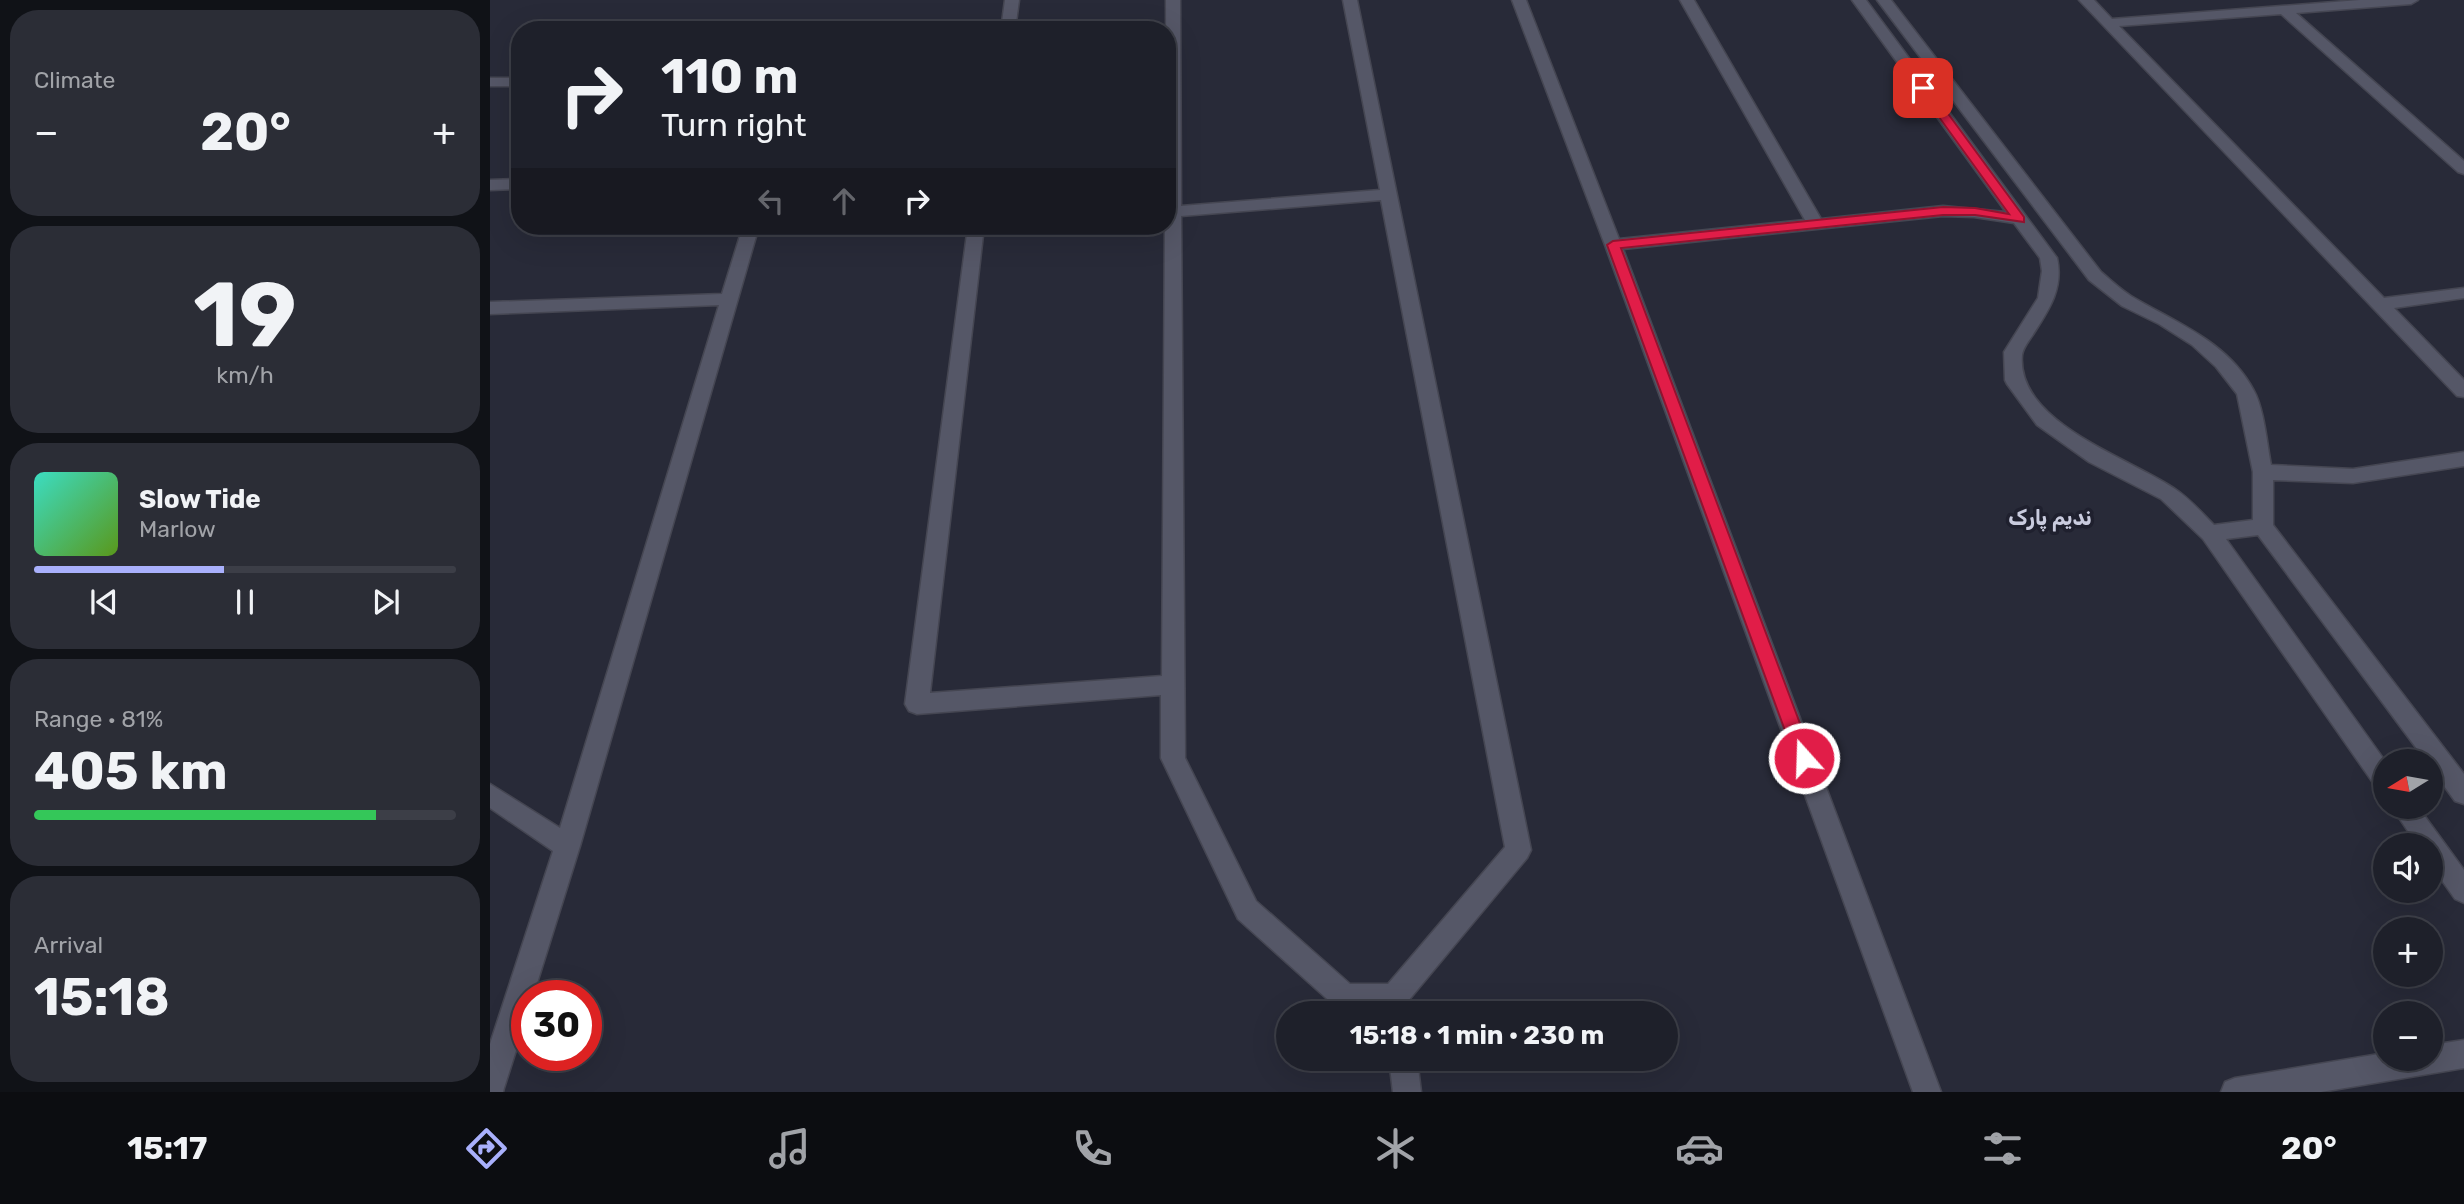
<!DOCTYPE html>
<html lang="en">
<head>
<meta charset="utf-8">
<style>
  :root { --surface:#1e202a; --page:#2b2d36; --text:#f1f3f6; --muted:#a1a3a8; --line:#3c3e47; --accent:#a9b0fc }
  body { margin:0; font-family:Rubik,Vazirmatn,sans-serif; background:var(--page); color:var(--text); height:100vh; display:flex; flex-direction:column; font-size:26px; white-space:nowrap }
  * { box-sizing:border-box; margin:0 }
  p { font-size:23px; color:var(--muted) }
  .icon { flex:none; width:38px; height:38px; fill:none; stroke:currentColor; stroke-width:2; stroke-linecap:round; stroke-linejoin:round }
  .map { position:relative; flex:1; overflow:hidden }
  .drawer { display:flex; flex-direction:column; gap:10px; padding:10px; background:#101217; width:490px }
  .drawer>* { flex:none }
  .hud { position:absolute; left:21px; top:21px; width:665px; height:214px; border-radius:28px; box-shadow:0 7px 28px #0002,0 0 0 2px var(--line); background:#1e202a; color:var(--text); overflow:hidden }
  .needle { width:46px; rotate:259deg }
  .controls { position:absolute; left:1883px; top:749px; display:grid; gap:14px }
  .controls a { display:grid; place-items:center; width:70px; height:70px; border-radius:50%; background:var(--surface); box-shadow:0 7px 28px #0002,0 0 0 2px var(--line); font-size:35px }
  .speed { position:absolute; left:21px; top:980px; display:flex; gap:14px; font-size:35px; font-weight:700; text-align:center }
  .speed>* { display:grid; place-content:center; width:91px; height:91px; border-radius:50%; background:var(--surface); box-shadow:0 7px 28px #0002,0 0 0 2px var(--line); line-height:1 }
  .speed .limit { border:10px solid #d22; background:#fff; color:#111 }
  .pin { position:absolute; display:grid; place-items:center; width:60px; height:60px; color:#fff; margin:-30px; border-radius:14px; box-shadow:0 4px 10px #0006 }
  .me { position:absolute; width:77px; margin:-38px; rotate:340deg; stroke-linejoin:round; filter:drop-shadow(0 0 5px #0008) }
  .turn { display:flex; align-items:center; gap:24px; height:147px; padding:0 35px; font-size:32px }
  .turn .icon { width:91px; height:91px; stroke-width:2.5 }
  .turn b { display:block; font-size:49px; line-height:60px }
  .lanes { display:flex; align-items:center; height:66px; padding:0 35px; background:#0003; justify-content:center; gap:35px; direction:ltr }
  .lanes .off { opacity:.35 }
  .big { font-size:52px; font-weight:700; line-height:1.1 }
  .drawer .tile { flex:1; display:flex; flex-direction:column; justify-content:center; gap:10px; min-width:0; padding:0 24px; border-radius:28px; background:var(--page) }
  .drawer .dial { align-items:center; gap:0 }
  .dial b { font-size:91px; line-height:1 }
  .song { display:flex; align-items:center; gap:21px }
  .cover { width:84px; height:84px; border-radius:10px; background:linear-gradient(135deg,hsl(170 70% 55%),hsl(90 70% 35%)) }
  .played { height:7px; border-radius:4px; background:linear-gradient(90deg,var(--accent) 45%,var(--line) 45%) }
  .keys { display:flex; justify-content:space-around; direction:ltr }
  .heat { display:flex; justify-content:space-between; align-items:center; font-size:38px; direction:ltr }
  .charge { height:10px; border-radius:5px; background:linear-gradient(90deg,#34c759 81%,var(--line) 0) }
  .trip { position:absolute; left:786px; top:1001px; width:402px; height:70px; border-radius:35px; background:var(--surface); box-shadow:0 7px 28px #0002,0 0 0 2px var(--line); font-weight:700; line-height:70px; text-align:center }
  .tab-bar { display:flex; height:112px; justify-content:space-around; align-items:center; background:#0c0d11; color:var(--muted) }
  .tab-bar .icon { width:49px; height:49px }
  .tab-bar .active { color:var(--accent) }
  .tab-bar b { font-size:32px; color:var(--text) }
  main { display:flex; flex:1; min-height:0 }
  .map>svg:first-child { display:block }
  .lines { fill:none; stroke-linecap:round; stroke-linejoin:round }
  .minor-casing { stroke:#454652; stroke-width:3 }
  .minor { fill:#555767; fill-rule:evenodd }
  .route { fill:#e11d48; stroke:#92132f; stroke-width:2 }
  .labels { text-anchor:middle; stroke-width:7; stroke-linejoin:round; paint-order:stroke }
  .neighbourhood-label { font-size:21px; font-weight:bold; fill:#c9cbde; stroke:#1f202e }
</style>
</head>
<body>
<main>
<section class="drawer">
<div class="tile"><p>Climate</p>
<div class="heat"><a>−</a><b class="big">20°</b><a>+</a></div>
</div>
<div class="tile dial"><b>19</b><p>km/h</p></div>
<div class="tile">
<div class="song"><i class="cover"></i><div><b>Slow Tide</b><p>Marlow</p></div></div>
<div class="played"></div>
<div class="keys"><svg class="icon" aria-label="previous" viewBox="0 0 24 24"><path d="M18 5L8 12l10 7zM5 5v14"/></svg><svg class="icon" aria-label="pause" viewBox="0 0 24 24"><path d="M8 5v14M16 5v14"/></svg><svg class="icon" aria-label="next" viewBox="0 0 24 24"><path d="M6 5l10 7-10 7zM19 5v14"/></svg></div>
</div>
<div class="tile"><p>Range · 81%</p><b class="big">405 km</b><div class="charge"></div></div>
<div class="tile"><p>Arrival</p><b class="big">15:18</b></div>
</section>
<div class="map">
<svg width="1974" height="1092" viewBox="0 0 1974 1092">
  <rect width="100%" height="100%" fill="#282a38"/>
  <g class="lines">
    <defs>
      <g id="minor">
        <polygon points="515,0 529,0 525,30 511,30"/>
        <path d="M676,0h14l1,206 199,-16 -37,-190h14l174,850 -4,8 -119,143 2,12 -65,-3 -10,-4 -97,-87 -77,-161v-63l-244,19 -8,-3 -4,-7 63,-478h66l-8,5 -43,4 -53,458 232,-17 3,-450h2zM891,200l124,647 -117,137h-38l-94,-83 -71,-143 -4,-542z"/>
        <path d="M1022,0h14l93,239 186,-19 -125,-220h14l127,219 122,-13 63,6 -154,-212h14l191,258c7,31 -9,53 -25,78 -4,6 -9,12 -10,19 -6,68 108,103 153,134 14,9 27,24 39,36l39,-5v-48l-16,-78 -21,-27 -24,-22 -33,-21 -37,-18 -33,-26 -212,-280h14l210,272c11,9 22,20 35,27 43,25 93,44 118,92 10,18 13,53 17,74l82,4 111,-17v14l-111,17 -80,-3v45l191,249v30l-9,-3 -24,-33v-7h-5l-168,-226 -32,4 159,222v29l-9,-3 -173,-248 -42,-40 -72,-37 -52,-37 -30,-41 -2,-4 -1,-28 34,-54 4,-27 -2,-13 -26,-35 -40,-6 -31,-1 -320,33 318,843h-28l-308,-847z"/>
        <polygon points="1589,0 1604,0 1622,19 1870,0 1928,0 1921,4 1806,13 1974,161 1974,174 1968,172 1791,14 1629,26 1894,298 1974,288 1974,298 1904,308 1974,380 1974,397 1967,396"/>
        <rect x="0" y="78" width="30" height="8"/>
        <polygon points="30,179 30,189 0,190 0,180"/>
        <polygon points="253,226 269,226 90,846 43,996 37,996 37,1016 14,1088 13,1092 0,1092 0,1044 63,851 0,808 0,784 70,828 229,305 0,314 0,302 232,294"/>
        <polygon points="1902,807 1928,807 1974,870 1974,903 1965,899 1941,865 1941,845 1927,845"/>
        <polygon points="1974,1040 1974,1068 1831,1092 1731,1092 1735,1082 1745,1078 1895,1053 1895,1059 1941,1059 1941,1045"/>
        <polygon points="899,1059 927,1059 931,1092 903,1092"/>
      </g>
    </defs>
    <!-- minor casing -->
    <use href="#minor" class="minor-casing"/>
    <!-- minor -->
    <use href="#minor" class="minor"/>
  </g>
  <!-- route -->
  <polygon class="route" points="1433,84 1437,85 1534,217 1534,222 1485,215 1453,215 1131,248 1323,758 1320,764 1314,766 1307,764 1305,758 1117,245 1123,241 1453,207 1485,208 1519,214 1428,88"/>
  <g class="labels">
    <!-- neighbourhood labels -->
    <g class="neighbourhood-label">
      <text x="1560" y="525">ندیم پارک</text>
    </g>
  </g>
</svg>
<div class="controls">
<a><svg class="needle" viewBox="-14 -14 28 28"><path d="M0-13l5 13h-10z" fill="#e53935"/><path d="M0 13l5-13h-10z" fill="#a1a3a8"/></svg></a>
<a><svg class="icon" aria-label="sound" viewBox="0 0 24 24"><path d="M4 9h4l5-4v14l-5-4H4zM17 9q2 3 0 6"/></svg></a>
<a>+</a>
<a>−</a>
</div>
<div class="speed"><div class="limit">30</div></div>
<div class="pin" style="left:1433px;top:88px;background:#d93025"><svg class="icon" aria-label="arrive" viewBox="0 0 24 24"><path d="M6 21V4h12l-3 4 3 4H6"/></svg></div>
<svg class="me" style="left:1314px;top:758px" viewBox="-20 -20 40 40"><circle r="17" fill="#e11d48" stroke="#fff" stroke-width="3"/><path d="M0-11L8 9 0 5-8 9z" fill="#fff"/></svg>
<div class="trip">15:18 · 1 min · 230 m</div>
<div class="hud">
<div class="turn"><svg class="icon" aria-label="right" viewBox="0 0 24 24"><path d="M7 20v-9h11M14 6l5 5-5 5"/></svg><div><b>110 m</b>Turn right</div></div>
<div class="lanes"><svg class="icon off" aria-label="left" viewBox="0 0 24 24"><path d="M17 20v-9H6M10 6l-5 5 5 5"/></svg><svg class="icon off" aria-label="ahead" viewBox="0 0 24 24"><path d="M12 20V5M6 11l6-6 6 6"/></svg><svg class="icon" aria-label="right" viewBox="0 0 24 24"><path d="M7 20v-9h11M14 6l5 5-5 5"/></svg></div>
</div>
</div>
</main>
<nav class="tab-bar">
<b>15:17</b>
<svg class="icon active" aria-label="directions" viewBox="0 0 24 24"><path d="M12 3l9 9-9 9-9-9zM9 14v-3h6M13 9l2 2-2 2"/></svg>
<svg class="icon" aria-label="music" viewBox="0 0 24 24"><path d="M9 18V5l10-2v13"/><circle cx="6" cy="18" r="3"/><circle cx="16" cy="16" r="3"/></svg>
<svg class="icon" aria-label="phone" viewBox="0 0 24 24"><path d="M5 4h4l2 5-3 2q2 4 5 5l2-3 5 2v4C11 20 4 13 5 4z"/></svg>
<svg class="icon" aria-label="climate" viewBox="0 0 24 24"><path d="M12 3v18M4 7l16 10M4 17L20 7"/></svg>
<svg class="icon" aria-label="car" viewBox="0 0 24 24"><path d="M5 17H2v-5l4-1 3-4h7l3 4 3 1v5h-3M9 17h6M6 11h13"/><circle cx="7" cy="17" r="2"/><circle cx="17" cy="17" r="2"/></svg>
<svg class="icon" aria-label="filters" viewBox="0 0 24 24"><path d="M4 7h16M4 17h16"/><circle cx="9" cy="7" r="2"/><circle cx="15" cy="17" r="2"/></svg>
<b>20°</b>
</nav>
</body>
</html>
